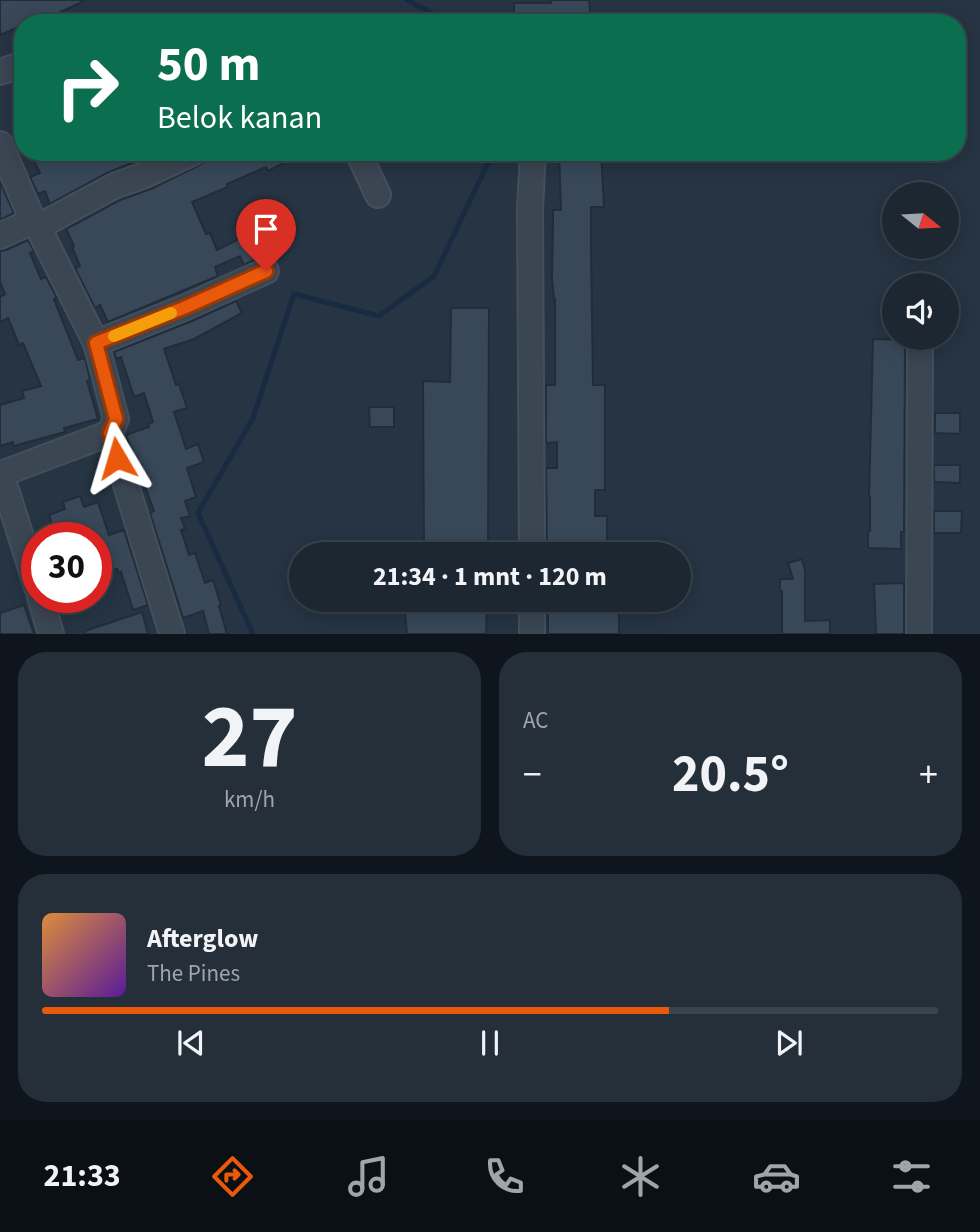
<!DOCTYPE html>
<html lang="id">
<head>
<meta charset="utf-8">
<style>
  :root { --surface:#1c2732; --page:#252f3a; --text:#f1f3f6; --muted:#a0a5ac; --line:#3a444d; --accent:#ea580c }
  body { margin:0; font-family:"Source Sans 3",sans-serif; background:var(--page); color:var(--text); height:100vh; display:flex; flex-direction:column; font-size:26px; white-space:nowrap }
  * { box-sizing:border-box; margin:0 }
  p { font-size:23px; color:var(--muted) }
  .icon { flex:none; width:38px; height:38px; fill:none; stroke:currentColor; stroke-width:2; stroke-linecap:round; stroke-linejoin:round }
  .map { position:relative; height:634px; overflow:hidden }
  .sheet { display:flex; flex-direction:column; gap:18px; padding:18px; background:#0f151c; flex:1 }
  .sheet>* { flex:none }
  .top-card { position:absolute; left:14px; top:14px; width:952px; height:147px; border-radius:28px; box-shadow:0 4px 18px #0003,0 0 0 2px var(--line); background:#0b6e4f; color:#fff; overflow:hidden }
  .needle { width:46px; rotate:108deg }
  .buttons { position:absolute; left:882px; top:182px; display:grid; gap:14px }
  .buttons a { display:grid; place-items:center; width:77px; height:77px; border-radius:50%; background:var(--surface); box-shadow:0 4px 18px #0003,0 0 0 2px var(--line); font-size:35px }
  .speed { position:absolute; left:21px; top:522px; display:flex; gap:14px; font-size:35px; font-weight:700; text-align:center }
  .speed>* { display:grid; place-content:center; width:91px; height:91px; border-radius:50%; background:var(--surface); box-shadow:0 4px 18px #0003,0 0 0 2px var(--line); line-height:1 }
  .speed .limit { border:10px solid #d22; background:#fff; color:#111 }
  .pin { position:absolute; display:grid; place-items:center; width:60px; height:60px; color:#fff; margin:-72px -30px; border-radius:50% 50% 50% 0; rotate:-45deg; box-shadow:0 0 7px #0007 }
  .pin .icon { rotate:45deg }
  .me { position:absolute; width:77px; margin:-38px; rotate:353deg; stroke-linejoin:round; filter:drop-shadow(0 0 5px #0008) }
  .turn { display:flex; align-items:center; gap:24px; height:147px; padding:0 28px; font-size:32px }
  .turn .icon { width:91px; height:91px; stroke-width:2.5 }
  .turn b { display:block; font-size:49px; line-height:60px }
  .big { font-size:52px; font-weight:700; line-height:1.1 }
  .sheet .card { flex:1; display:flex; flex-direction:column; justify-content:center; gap:10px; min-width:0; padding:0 24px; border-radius:28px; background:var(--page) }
  .sheet .dial { align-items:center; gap:0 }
  .dial b { font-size:91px; line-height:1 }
  .song { display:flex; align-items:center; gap:21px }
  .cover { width:84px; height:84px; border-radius:10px; background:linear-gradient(135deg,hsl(30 70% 55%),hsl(270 70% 35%)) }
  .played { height:7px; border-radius:4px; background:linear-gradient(90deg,var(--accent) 70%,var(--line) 70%) }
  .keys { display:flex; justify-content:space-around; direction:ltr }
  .heat { display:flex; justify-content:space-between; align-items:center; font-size:38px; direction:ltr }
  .sheet .tiles { flex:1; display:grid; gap:18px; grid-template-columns:1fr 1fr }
  .card:last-child { grid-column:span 2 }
  .trip { position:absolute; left:289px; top:542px; width:402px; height:70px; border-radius:35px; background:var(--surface); box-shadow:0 4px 18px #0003,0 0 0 2px var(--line); font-weight:700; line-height:70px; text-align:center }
  .menu { display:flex; height:112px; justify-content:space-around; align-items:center; background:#0b1014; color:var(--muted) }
  .menu .icon { width:49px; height:49px }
  .menu .on { color:var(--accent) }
  .menu b { font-size:32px; color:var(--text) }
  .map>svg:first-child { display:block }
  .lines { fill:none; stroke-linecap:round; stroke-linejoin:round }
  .stream { stroke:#182b42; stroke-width:5 }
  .building { fill:#384859; stroke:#212d3a; stroke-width:2 }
  .minor-casing { stroke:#444f5c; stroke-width:28 }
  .minor { stroke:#3b4653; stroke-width:24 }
  .route-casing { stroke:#983908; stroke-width:18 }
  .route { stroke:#ea580c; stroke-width:12 }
  .slow { stroke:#f59e0b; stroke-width:12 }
</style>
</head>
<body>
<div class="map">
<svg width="980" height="634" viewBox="0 0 980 634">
  <rect width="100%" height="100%" fill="#263443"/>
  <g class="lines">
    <!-- stream -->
    <g class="stream">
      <polyline points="407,0 430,12 444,23"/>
      <polyline points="253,634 198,513 253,418 294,294 379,316 434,276 489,161 491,152"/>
    </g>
  </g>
  <!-- building -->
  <g class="building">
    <polygon points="0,0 86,0 37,23 23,23 23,25 0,35"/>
    <polygon points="550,0 589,0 591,23 514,23 514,3 551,3"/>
    <polygon points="30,152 158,152 107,173 50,204 45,191 38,194 30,177 40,173"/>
    <polygon points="209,152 306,152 268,171 266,167 227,184 228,187 192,202 206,234 210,233 217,250 249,234 260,257 244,265 240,256 215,267 218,276 108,322 100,305 95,308 75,268 80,266 72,247 74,246 66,229 120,200 151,189 200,165 207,160"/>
    <polygon points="559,152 601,152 604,207 591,207 591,250 593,385 605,385 605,490 595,490 595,516 607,516 607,555 547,555 546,468 557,468 557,442 546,443 546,385 555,385 555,299 554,299 552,279 553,224 553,210 561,210"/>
    <polygon points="0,182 14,213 0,220"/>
    <polygon points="28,240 34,251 30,253 41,279 46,277 57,298 54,299 78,360 85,358 90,380 87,381 98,419 64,428 65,432 14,446 13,442 0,446 0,405 24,398 22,391 41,386 23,343 19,345 8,318 0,322 0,297 5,294 0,282 0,251 6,250"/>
    <polygon points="236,301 242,313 194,339 164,349 176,385 179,384 187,408 174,412 186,449 198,444 204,462 187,468 196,497 185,501 190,516 181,518 185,529 181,530 189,555 195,553 205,583 213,580 221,605 219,606 227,634 209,634 203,611 183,618 150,513 154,511 126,435 149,427 148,424 153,422 144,393 134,397 121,357 116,359 114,352 192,321"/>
    <polygon points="451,308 489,308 488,555 424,555 423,381 450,382"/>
    <polygon points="873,339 909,340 905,349 904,532 901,532 901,549 868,548 868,531 870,531 870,497 869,497"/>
    <polygon points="369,407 394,407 394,427 370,427"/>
    <polygon points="935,413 960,413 960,434 935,433"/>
    <polygon points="934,465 960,465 960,483 934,482"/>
    <polygon points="80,496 84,507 98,502 109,535 124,530 148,605 133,610 121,572 119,573 117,569 96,574 96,537 58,537 56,530 54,531 49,515 65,509 63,502"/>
    <polygon points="934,511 962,511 961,533 934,533"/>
    <polygon points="802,559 805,571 805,621 830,620 830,634 782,634 782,591 780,591 780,579 793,579 788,563"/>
    <polygon points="904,583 904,634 876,634 874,584"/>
    <polygon points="424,600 487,600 486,634 407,634 405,611 424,611"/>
    <rect x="548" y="600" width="71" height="34"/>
    <polygon points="24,605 34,634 0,634 0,613"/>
    <polygon points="142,612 148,634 85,634 85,631"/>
  </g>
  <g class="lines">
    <defs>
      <g id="minor">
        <polyline points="0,72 23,64"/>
        <polyline points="0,144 33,221 38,227 96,343 116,419 110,433 1,474 37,587"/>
        <polyline points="358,152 378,195"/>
        <polyline points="38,227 114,186 145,175 194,152"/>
        <polyline points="0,236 33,221"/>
        <polyline points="96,343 186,307 266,271"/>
        <polyline points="110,433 172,634"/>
        <polyline points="532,555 530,209 533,152"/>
        <polyline points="40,597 51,634"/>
        <polyline points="532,600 532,634"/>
        <polyline points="919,634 920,349"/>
      </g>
    </defs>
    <!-- minor casing -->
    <use href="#minor" class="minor-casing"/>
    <!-- minor -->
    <use href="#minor" class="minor"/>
  </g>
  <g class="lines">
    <defs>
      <polyline id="route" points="117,458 110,433 116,419 96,343 186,307 266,271"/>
    </defs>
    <!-- route casing -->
    <use href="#route" class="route-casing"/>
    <!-- route -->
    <use href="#route" class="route"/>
    <!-- slow -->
    <polyline class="slow" points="114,336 171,313"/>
  </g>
</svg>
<div class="buttons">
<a><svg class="needle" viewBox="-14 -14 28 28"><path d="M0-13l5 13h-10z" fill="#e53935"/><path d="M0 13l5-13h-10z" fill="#a0a5ac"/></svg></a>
<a><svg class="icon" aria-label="sound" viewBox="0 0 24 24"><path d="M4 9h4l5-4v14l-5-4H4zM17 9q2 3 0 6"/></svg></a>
</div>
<div class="speed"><div class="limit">30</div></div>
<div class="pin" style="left:266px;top:271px;background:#d93025"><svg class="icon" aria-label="arrive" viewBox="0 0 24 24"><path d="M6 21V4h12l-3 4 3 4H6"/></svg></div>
<svg class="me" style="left:117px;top:458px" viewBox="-20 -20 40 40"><path d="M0-17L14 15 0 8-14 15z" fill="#ea580c" stroke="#fff" stroke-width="4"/></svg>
<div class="trip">21:34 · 1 mnt · 120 m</div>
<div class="top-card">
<div class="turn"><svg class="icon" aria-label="right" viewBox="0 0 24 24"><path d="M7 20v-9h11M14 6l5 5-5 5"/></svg><div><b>50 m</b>Belok kanan</div></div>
</div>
</div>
<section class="sheet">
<div class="tiles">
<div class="card dial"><b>27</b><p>km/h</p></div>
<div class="card"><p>AC</p>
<div class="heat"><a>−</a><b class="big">20.5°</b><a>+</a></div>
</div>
<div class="card">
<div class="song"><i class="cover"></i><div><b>Afterglow</b><p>The Pines</p></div></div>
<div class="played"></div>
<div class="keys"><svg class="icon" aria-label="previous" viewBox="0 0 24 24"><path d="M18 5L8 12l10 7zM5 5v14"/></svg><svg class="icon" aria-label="pause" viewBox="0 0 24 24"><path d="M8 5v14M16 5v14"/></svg><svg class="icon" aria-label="next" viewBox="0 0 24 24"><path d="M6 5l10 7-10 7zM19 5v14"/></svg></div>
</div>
</div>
</section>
<nav class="menu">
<b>21:33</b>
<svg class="icon on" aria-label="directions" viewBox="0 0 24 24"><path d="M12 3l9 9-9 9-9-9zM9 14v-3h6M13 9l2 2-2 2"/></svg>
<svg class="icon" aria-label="music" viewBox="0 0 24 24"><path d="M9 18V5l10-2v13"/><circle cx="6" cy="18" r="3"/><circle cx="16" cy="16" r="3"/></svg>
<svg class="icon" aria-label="phone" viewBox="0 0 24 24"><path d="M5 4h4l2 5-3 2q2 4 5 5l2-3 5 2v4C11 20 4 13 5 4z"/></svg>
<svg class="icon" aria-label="climate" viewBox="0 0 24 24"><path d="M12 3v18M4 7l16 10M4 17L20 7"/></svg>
<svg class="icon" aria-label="car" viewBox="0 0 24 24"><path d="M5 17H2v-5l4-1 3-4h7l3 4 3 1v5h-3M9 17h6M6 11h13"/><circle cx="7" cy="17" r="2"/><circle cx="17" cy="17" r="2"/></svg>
<svg class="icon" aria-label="filters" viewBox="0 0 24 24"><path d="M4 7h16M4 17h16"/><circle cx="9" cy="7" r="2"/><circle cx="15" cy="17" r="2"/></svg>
</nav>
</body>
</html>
